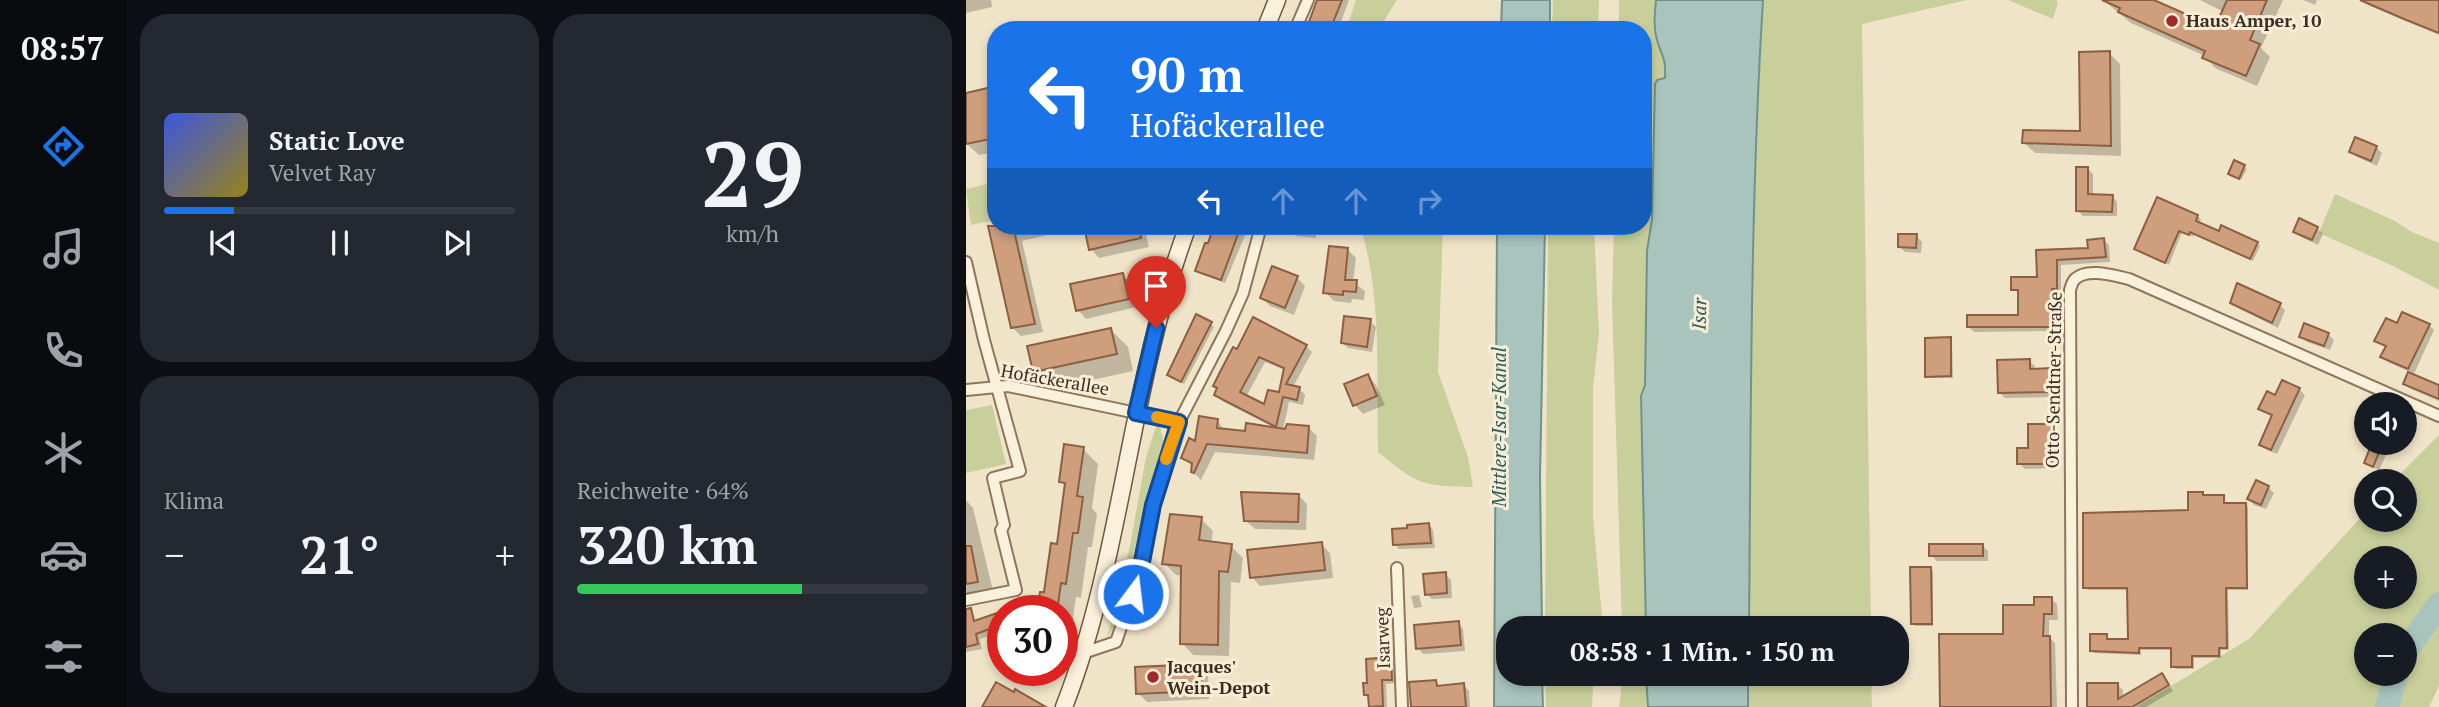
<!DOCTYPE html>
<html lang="de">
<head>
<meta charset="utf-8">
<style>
  :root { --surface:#171b24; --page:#242831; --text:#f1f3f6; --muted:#9ea1a6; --line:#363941; --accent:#1a73e8 }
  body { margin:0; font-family:"PT Serif",serif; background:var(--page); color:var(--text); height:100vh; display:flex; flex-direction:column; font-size:26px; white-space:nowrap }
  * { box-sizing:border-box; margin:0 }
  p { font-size:23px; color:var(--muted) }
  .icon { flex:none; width:38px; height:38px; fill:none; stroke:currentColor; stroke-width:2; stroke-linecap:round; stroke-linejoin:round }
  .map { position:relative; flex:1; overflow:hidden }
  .side { display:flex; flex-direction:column; gap:14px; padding:14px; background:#0d0f14; width:840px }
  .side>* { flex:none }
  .banner { position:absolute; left:21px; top:21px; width:665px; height:214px; border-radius:28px; box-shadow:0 4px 10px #0003; background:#1a73e8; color:#fff; overflow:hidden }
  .buttons { position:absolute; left:1388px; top:392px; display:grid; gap:14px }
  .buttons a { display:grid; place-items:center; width:63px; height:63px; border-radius:50%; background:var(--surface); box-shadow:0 4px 10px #0003; font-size:35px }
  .speed { position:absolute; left:21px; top:595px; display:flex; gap:14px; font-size:35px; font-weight:700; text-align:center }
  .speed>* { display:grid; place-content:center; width:91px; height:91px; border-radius:50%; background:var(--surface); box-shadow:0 4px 10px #0003; line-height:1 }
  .speed .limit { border:10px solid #d22; background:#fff; color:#111 }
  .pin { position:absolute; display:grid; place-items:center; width:60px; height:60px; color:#fff; margin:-72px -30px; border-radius:50% 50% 50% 0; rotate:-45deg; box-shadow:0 0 7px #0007 }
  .pin .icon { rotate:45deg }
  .me { position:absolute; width:77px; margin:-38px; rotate:15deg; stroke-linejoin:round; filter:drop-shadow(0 0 5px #0008) }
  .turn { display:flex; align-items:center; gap:24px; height:147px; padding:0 28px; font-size:32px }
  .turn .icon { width:91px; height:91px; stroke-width:2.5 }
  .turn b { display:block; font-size:49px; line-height:60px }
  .lanes { display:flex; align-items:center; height:66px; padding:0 28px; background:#0003; justify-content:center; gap:35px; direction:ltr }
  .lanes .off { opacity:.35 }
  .big { font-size:52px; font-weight:800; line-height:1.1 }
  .side .card { flex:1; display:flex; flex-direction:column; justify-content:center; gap:10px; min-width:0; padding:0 24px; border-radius:28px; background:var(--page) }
  .side .dial { align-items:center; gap:0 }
  .dial b { font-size:91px; line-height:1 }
  .song { display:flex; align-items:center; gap:21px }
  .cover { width:84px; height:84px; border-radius:10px; background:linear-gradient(135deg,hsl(230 70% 55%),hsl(50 70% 35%)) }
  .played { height:7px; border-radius:4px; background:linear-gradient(90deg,var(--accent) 20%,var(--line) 20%) }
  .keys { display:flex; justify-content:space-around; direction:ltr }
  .heat { display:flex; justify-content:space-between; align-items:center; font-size:38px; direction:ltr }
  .charge { height:10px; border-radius:5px; background:linear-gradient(90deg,#34c759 64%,var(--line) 0) }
  .side .tiles { flex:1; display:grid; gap:14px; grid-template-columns:repeat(2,1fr) }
  .trip { position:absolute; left:530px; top:616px; width:413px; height:70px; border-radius:28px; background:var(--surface); box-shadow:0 4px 10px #0003; font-weight:800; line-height:70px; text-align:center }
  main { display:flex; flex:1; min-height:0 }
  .tab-bar { display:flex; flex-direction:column; width:126px; justify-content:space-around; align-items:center; background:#090b0e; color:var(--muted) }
  .tab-bar .icon { width:49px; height:49px }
  .tab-bar .active { color:var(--accent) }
  .tab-bar b { font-size:32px; color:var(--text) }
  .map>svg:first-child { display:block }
  .green { fill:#c9cf9b; fill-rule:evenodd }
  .water { fill:#a9c4bc; stroke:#6f938a; stroke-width:2 }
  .shadow { fill:#0003; fill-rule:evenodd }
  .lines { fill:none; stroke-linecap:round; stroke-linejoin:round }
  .river { stroke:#a9c4bc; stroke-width:24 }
  .building { fill:#cf9f7d; stroke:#8d5f41; stroke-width:2; fill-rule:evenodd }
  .minor-casing { stroke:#8d765c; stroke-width:14 }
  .secondary-casing { stroke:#6f573f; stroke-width:19 }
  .minor { stroke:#faf1dc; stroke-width:10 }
  .secondary { stroke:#faf1dc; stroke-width:16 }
  .route-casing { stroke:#114b97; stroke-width:18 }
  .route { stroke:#1a73e8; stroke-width:12 }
  .slow { stroke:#f59e0b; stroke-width:12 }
  .poi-dot { fill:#9e2a2b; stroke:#f7eed8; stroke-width:2.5 }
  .labels { text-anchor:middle; stroke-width:6; stroke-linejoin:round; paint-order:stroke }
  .poi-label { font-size:18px; font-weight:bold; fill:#3d2e20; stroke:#f7eed8; text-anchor:start }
  .street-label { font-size:18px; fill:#3d2e20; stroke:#f7eed8 }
  .water-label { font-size:19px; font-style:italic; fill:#2f5d5a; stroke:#f7eed8 }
</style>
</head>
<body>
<main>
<nav class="tab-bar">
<b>08:57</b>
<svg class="icon active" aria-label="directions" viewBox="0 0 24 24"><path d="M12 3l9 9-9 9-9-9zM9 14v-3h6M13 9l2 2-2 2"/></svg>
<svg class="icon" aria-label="music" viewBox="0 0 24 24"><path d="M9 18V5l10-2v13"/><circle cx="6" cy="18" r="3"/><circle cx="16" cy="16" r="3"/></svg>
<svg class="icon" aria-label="phone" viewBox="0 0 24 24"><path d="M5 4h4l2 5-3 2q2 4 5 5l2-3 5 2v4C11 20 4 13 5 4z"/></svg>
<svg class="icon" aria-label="climate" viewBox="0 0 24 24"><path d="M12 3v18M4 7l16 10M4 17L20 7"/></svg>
<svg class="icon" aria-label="car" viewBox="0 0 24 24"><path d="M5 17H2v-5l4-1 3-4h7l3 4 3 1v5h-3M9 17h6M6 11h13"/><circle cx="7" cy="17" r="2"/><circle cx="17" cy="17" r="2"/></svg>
<svg class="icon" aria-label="filters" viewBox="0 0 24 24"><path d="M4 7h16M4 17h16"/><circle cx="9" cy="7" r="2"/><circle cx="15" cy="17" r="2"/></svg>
</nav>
<section class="side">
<div class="tiles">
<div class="card">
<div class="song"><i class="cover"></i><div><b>Static Love</b><p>Velvet Ray</p></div></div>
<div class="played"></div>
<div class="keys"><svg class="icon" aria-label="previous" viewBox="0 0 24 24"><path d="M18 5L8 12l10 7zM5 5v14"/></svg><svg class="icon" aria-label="pause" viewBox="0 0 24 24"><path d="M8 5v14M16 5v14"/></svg><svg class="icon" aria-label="next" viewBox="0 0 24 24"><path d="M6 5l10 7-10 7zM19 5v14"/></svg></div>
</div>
<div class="card dial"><b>29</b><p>km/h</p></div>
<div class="card"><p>Klima</p>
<div class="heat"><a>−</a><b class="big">21°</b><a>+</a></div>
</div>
<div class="card"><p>Reichweite · 64%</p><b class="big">320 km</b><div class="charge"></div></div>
</div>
</section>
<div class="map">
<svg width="1473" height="707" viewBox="0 0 1473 707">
  <rect width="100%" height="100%" fill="#f0e4c8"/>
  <!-- green -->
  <g class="green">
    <polygon points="390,0 431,0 416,24 416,30 380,30"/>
    <polygon points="587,0 633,0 632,30 586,30"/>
    <path d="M653,0h37c-1,22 0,39 10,59l-17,183 -2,9 -2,134 -4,11 5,232h-24l-10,-326 2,-76h29v-196h-24z"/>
    <path d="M797,0h204l-105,24 9,604h-122c2,-209 1,-419 14,-628z"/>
    <polygon points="1042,0 1091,0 1092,3 1087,19"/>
    <polygon points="30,182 30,220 5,225 0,189"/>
    <polygon points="1369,194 1429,221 1446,232 1473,243 1473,290 1427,266 1353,233"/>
    <path d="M394,226h83l-5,146 30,85 5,30c-51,-1 -55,-2 -95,-35 -2,-74 5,-155 -18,-226z"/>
    <polygon points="582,226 628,226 633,333 627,388 627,517 637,628 579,628"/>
    <polygon points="26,405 40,464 0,473 0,410"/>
    <polygon points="191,424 194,427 198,442 185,487 170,564 152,620 141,638 164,546 180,457"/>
    <path d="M1473,435v251l-10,21h-293l113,-68 117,-127v8h38v-39h-11zM1400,558h38v39h-38zM1400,635h38v39h-38z"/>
    <polygon points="579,674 632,674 627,686 626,707 580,707"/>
    <polygon points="657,674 680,674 682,707 653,707"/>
    <polygon points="782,674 905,674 906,707 782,707"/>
  </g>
  <!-- water -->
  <g class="water">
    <polygon points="536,0 584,0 584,30 535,30"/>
    <path d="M690,0h107c-13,209 -12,419 -14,628h-103l-5,-232 4,-11 2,-134 5,-32 3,-135 2,-4 8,-2c1,-22 -3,-20 -8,-38 -4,-13 -2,-27 -1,-40z"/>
    <polygon points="531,226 579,226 574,477 576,628 542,628 542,674 576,674 577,707 528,707"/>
    <polygon points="680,674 782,674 782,707 682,707"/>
  </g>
  <!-- shadow -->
  <g class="shadow">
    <polygon points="0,0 25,0 26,7 0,13"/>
    <polygon points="353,0 383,0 372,30 341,30"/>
    <polygon points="1137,0 1184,0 1250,29 1258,12 1234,0 1317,0 1295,48 1304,57 1291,86 1249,68 1239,56 1165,23"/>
    <polygon points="1337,0 1351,0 1349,5"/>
    <polygon points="1396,0 1473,0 1473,35 1402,5"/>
    <polygon points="1143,53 1154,64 1155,156 1069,153 1058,143 1116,132"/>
    <polygon points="30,88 30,152 13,155 1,144 0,138 0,95"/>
    <polygon points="1410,147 1416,153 1411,166 1391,157 1385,152"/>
    <polygon points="1278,167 1281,169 1275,180 1264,174"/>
    <polygon points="1121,168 1127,174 1127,196 1146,196 1151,202 1151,216 1117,216 1111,210"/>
    <polygon points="1231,216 1235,219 1233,224 1253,234 1291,243 1294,246 1287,261 1228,234 1227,237 1216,232 1203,265 1170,249"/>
    <polygon points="30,225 96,226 98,231 56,241 77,332 55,336 46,327 24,226"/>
    <polygon points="128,226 178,226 183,247 133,258 125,249 120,228"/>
    <polygon points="249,226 283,226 259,283 235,274 231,270"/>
    <polygon points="326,226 351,226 350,238 330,236 325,230"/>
    <polygon points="1351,228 1357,234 1352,245 1335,237 1329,232"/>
    <polygon points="950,236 956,242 955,253 939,252 933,246"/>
    <polygon points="1138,240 1143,245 1144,262 1095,265 1095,294 1090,294 1090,331 1008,332 1003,327 1054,316 1054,294 1047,289 1073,279 1072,252 1123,250"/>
    <polygon points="381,249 390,258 387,282 399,291 398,300 386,299 385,303 368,301 359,292"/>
    <polygon points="157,275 165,284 170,307 120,319 112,310"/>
    <polygon points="331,278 339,286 328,315 304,306 296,298"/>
    <polygon points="1266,302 1314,305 1319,310 1312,328 1272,308"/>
    <polygon points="404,321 410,327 406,352 382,348 376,343"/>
    <polygon points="245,324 248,327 218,384 207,378 203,374"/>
    <polygon points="1463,325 1468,330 1447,376 1473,387 1473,401 1445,389 1439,383 1444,372 1422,362 1417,357 1421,348 1411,340 1432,326"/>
    <polygon points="145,330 162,347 167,371 85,389 68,372"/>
    <polygon points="1362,334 1368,340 1364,350 1341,342 1335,336"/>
    <polygon points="984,339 986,341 987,378 963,378 961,376"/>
    <path d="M340,346l6,6 -19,35 6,1 6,7 -2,10 -14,-3 -6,28 26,-2 8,8 -3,24 -99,-8 -14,28 -9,-9 1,-4 -10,-9 34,-38 8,11 21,2 31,-4 -55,-28 -6,-6 18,-46zM299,362l20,8 -5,24 -14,13 -20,-10z"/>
    <polygon points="1063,361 1069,366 1069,370 1084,370 1089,375 1090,397 1039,398 1033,392"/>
    <polygon points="402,376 410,385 419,405 397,414 389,405 380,385"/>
    <polygon points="1333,389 1339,395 1311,454 1301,450 1295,444 1307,417 1294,409 1310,397"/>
    <polygon points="1085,426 1091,431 1091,468 1059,469 1053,463"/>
    <polygon points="1408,443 1425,443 1413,471 1400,462"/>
    <polygon points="117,449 132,464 126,508 131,514 126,547 122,547 115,598 110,597 103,645 96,644 96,611 73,611 92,546 100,487 95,481"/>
    <polygon points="1302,487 1308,493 1300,509 1288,505 1283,499"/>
    <polygon points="1236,494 1240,497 1258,497 1260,505 1279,505 1282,507 1282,590 1262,590 1263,650 1255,650 1255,658 1228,658 1228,669 1210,669 1207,666 1207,650 1175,650 1175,655 1128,653 1126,651 1140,636 1143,641 1164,641 1163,590 1122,590 1119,587 1224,511"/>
    <polygon points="332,495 341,504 340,530 289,529 280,521"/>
    <polygon points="0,500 7,508 29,599 0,598"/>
    <polygon points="235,519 247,531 245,543 265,546 277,558 274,583 265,582 263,656 227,655 216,643 217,576 210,575 198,563"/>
    <polygon points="463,525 467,530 469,548 433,549 429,544"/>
    <polygon points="355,544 364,553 367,578 294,586 286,577"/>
    <polygon points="1017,546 1022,551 1022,561 971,561 965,555"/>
    <polygon points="964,569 967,571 967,626 949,626 947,623"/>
    <polygon points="479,574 485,580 486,598 466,599 461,594"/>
    <polygon points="453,595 456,607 448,608 445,596"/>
    <polygon points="1085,599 1091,604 1092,620 1083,620 1083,637 1089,643 1091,707 976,707 1039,636 1070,607"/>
    <polygon points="30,615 35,620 37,631 14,639 16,649 0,652 0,624"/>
    <polygon points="492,623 497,629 499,651 457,654 452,648"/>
    <polygon points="424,659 428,663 430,683 420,684 421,707 405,707 404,699 399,694 403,685"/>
    <polygon points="233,666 242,675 243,699 181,702 172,693"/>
    <polygon points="1196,675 1207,691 1180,707 1123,707 1151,684 1157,690 1157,698"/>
    <polygon points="469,682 475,687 498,685 503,691 504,707 447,707"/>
  </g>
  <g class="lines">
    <!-- river -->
    <g class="river">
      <polyline points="1438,654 1473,604"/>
      <polyline points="1421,707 1430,674"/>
    </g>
  </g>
  <!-- building -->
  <g class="building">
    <polygon points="351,0 376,0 364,30 340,30"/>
    <polygon points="1136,0 1188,0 1249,27 1261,0 1301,0 1284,40 1294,44 1280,76 1236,58 1239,51 1152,12 1154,8"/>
    <polygon points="1394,0 1473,0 1473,33 1438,19"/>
    <polygon points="1144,51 1145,146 1056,143 1057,130 1114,131 1113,52"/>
    <polygon points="30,86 30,118 24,119 29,138 0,144 0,93"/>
    <polygon points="1389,137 1411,146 1405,161 1383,152"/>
    <polygon points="1268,160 1279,165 1273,179 1262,174"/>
    <polygon points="1110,167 1122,167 1122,194 1147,195 1146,212 1110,211"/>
    <polygon points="1191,197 1232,215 1230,221 1253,231 1255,225 1292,242 1284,259 1224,232 1223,235 1213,231 1199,263 1168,249"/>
    <polygon points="1333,218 1352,227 1346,240 1327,232"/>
    <polygon points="22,226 47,226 69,324 45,328"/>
    <polygon points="118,226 173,226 175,238 123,250"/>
    <polygon points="248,226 275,226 255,280 229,271 239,243 242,243"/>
    <polygon points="932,234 951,234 950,248 932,247"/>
    <polygon points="1138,238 1140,257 1091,260 1091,289 1086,289 1086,327 1001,327 1001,315 1052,315 1052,290 1045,290 1045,277 1071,277 1070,250 1122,248 1121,240"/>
    <polygon points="363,246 382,248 379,280 391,280 390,292 377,291 377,295 357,293"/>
    <polygon points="306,266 332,276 319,308 294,298"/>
    <polygon points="157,273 163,299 110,311 104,284"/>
    <polygon points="1271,283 1315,303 1306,323 1264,303"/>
    <polygon points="1436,312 1464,324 1442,369 1414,357 1420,346 1408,341 1420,318 1431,323"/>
    <polygon points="230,314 246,322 215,382 201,375"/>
    <polygon points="378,316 405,319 401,347 375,343"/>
    <path d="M287,317l54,28 -21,39 14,3 -3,13 -14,-3 -7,30 -62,-32 3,-7 -4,-2 8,-16 12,-23 4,2zM293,357l25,11 -5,24 -11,-2 -4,14 -24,-12z"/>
    <polygon points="1338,323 1363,333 1358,346 1333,337"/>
    <polygon points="145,328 151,354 67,372 61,346"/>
    <polygon points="985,337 985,376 959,377 959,338"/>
    <polygon points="1064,359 1064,369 1085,368 1085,392 1032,393 1031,360"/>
    <polygon points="1442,372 1473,385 1473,399 1437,384"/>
    <polygon points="402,374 411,396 387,406 378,384"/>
    <polygon points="1316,380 1334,388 1305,450 1293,445 1306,415 1292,409 1301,391 1309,395"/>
    <polygon points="233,416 252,419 251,428 279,431 280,423 319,429 321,424 343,426 341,453 241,444 228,473 225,472 226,463 215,458 223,438 229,441"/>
    <polygon points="1062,424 1086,424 1086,464 1051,464 1051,448 1062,448"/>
    <polygon points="1406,443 1417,443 1407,467 1398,463"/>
    <polygon points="98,444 118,447 111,496 117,497 112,533 107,533 100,584 95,583 91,611 71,611 74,592 78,592 85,543 91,544 99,483 93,482"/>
    <polygon points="1290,480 1303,486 1295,505 1281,499"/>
    <polygon points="275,492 333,494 332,522 278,521"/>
    <polygon points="1222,492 1237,492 1237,495 1258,495 1258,503 1280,503 1281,588 1260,588 1261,648 1253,648 1253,656 1226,656 1226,667 1205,667 1205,648 1173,648 1173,653 1124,651 1124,634 1141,634 1141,639 1162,639 1161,588 1117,588 1117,513 1222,510"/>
    <polygon points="204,514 236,517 233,540 266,544 262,572 253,571 252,645 214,644 215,566 196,564"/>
    <polygon points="463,523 465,543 427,545 426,529 441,528 441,525"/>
    <polygon points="356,542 359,570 284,578 281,550"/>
    <rect x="963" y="544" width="54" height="12"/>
    <polygon points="0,546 5,546 12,582 0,584"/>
    <polygon points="944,567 965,567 966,624 945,624"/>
    <polygon points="480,572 481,593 459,595 457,574"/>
    <polygon points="1068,597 1086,597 1086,614 1078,614 1077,636 1084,636 1085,707 974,707 973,634 1037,634 1037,605 1068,605"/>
    <polygon points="5,608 8,621 31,613 35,625 10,634 12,644 0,647 0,609"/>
    <polygon points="493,621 495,645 450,649 448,625"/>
    <polygon points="425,657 426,680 416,680 417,706 403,707 402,695 398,695 397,683 401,683 400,659"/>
    <polygon points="234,664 235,691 170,694 169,667"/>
    <polygon points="1196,673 1203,685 1166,707 1121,707 1121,683 1152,683 1152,699"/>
    <polygon points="470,680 471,686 498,683 500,707 445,707 443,682"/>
    <polygon points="30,682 48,692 49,689 80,707 16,707"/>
  </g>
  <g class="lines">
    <defs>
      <g id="minor">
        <polyline points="329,30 342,0"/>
        <polyline points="0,262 18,340 54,471 27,478 38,525 35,530 50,590 0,600"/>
        <polyline points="0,390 42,386 213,422"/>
        <polyline points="431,568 436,707"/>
        <polyline points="117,653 150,642 174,572 187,505 213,422 260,331 277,293 295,226"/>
        <path d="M1106,707l-2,-417c1,-3 2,-8 5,-11 13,-12 40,-3 54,0l310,137"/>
      </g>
      <g id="secondary">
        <polyline points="299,30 311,0"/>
        <path d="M98,707c60,-155 65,-325 124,-481"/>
      </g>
    </defs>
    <!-- minor casing -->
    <use href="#minor" class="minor-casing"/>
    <!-- secondary casing -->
    <use href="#secondary" class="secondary-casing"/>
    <!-- minor -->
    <use href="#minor" class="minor"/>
    <!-- secondary -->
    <use href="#secondary" class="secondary"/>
  </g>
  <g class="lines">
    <defs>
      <polyline id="route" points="167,594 174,572 187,505 213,422 170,413 190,328"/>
    </defs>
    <!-- route casing -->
    <use href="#route" class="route-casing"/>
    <!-- route -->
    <use href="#route" class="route"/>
    <!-- slow -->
    <polyline class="slow" points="191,417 213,422 200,459"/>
  </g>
  <!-- markers -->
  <g class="poi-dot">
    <circle cx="1206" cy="21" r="7"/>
    <circle cx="187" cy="677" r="7"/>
  </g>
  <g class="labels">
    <!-- poi labels -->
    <g class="poi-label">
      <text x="1220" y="27">Haus Amper, 10</text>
      <text x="201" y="673">Jacques'<tspan x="201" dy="21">Wein-Depot</tspan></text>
    </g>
    <!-- street labels -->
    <g class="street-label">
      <text transform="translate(89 380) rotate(10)" y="6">Hofäckerallee</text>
      <text transform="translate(1088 380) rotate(-89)" y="6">Otto-Sendtner-Straße</text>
      <text transform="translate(417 638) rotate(-92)" y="6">Isarweg</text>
    </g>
    <!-- water labels -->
    <g class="water-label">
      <text transform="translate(733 314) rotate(-88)" y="7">Isar</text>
      <text transform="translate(533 427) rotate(-90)" y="7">Mittlere-Isar-Kanal</text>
    </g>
  </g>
</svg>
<div class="buttons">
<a><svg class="icon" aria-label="sound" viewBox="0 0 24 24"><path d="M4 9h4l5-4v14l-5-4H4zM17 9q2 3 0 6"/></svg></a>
<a><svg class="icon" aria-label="search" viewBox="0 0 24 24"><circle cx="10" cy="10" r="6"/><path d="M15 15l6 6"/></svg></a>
<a>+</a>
<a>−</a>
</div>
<div class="speed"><div class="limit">30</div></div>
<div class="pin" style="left:190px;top:328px;background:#d93025"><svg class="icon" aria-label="arrive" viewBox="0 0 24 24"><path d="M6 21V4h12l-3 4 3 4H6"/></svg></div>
<svg class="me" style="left:167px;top:594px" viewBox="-20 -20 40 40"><circle r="17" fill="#1a73e8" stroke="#fff" stroke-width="3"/><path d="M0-11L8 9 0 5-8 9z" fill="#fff"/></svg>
<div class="trip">08:58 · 1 Min. · 150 m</div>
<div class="banner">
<div class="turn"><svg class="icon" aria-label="left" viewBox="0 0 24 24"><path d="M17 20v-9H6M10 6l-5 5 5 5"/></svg><div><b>90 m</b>Hofäckerallee</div></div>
<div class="lanes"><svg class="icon" aria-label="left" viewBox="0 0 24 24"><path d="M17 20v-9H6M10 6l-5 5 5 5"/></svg><svg class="icon off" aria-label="ahead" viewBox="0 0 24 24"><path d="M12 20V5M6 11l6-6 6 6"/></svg><svg class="icon off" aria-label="ahead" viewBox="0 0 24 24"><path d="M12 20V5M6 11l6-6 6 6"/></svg><svg class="icon off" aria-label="right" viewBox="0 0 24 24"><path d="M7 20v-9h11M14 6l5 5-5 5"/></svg></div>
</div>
</div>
</main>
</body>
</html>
